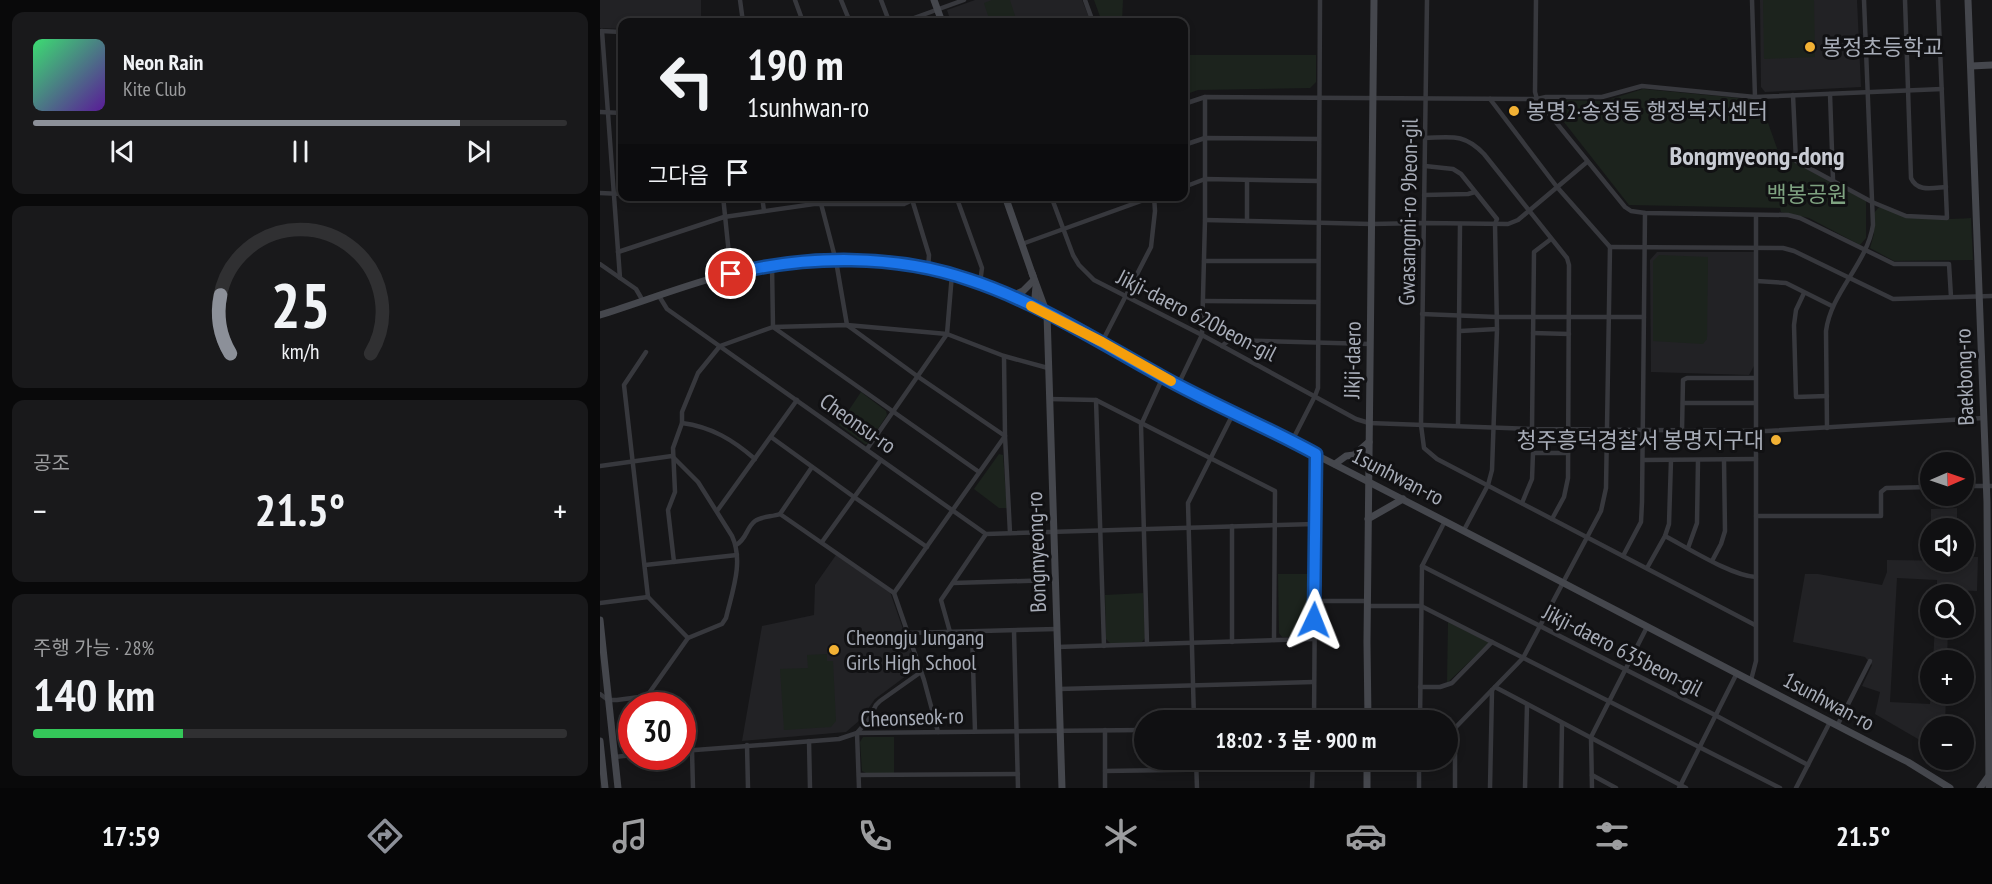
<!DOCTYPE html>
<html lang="ko">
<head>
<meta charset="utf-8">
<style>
  :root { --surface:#101012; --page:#19191b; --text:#f1f3f6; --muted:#9c9d9f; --line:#303032; --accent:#8c9099 }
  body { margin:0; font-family:"PT Sans Narrow","Noto Sans KR",sans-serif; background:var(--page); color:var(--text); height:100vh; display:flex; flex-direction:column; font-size:22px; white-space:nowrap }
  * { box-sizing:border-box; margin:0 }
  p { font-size:20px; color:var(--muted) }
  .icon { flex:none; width:33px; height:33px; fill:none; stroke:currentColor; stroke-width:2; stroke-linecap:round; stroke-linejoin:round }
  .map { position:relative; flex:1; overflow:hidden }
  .panel { display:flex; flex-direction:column; gap:12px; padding:12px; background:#09090a; width:600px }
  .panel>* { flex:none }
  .top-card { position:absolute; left:18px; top:18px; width:570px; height:183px; border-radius:12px; box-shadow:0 3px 9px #0003,0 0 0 2px var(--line); background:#101012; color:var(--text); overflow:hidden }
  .needle { width:39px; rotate:88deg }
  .fabs { position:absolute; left:1320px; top:452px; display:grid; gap:12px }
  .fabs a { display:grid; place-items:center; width:54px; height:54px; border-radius:50%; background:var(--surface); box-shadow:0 3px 9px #0003,0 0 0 2px var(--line); font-size:30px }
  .speed { position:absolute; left:18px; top:692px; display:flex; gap:12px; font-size:30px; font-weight:700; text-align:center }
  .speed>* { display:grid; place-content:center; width:78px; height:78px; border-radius:50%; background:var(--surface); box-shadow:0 3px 9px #0003,0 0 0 2px var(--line); line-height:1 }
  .speed .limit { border:9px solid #d22; background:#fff; color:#111 }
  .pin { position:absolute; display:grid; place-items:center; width:51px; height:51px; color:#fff; margin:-26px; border:3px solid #fff; border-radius:50%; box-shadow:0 2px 6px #0007 }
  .me { position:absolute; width:66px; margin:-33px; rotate:2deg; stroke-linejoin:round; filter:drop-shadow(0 0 4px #0008) }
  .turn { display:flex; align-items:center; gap:21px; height:126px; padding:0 30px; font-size:27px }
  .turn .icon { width:78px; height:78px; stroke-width:2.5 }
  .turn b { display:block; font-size:42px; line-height:51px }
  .then { display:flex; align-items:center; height:57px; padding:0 30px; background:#0003; gap:12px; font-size:22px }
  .big { font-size:45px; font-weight:700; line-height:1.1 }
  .panel .widget { flex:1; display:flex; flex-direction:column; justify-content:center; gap:9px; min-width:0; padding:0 21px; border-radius:12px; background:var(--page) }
  .panel .dial { align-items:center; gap:0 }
  .dial svg { height:156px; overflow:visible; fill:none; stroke:var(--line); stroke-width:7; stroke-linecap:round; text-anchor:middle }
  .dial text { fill:var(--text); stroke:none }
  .song { display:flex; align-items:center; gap:18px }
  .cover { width:72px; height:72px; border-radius:9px; background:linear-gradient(135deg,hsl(140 70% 55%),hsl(270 70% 35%)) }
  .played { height:6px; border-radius:3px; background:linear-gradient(90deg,var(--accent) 80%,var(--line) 80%) }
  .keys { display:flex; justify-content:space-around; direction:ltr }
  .heat { display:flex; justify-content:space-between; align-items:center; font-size:33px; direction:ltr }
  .charge { height:9px; border-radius:4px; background:linear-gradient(90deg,#34c759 28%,var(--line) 0) }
  .trip { position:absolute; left:534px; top:710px; width:324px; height:60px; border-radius:30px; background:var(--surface); box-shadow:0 3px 9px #0003,0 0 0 2px var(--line); font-weight:700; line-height:60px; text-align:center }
  .menu { display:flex; height:96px; justify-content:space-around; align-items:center; background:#060607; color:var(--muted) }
  .menu .icon { width:42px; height:42px }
  .menu .on { color:var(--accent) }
  .menu b { font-size:27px; color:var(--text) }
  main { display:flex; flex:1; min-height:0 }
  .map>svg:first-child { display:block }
  .built { fill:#222225 }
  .green { fill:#1c231d }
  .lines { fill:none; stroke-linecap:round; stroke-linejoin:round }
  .street { stroke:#37383d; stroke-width:4.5 }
  .secondary { stroke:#45474d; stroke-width:7 }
  .route-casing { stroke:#114b97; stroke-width:15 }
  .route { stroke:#1a73e8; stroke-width:10 }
  .slow { stroke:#f59e0b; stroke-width:10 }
  .poi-dot { fill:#f2b134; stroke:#111113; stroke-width:2 }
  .labels { text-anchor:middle; stroke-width:6; stroke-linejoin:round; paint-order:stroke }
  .poi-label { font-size:22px; fill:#a8adb8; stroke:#111113; text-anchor:start }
  .park-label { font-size:22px; fill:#7fa381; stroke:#111113 }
  .street-label { font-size:22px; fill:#a8adb8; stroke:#111113 }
  .quarter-label { font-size:26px; font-weight:bold; fill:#c9ccd4; stroke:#111113 }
</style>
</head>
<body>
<main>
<section class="panel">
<div class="widget">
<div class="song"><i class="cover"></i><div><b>Neon Rain</b><p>Kite Club</p></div></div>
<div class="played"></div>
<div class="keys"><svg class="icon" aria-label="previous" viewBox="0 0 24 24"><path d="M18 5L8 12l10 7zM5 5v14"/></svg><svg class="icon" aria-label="pause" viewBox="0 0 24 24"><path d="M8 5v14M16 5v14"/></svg><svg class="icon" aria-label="next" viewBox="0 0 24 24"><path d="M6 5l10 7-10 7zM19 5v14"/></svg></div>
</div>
<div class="widget dial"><svg viewBox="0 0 100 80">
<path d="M14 69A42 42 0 1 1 86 69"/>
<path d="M14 69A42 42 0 0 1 9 39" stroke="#8c9099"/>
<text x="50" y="56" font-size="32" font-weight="700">25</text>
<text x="50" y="72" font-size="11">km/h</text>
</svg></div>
<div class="widget"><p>공조</p>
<div class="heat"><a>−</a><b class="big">21.5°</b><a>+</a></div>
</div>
<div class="widget"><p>주행 가능 · 28%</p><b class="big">140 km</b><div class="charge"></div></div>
</section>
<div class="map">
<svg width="1392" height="788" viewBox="0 0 1392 788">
  <rect width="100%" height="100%" fill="#161618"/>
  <!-- built -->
  <g class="built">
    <polygon points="0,0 101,0 101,22 22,22 22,29 0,28"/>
    <polygon points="375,0 482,0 491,22 351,22 347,10"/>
    <polygon points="1160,0 1257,0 1261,87 1165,92 1161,87"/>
    <polygon points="1057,252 1155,252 1154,366 1149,375 1051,372 1050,260"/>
    <polygon points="1357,508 1357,528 1331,528 1331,509"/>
    <polygon points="236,555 290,592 316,666 314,670 275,699 260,720 246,732 142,741 162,626 214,615 215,585"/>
    <polygon points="1364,557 1378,557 1377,591 1350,590 1349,594 1337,594 1337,580 1297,578 1290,702 1330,704 1331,693 1346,693 1345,726 1330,726 1330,746 1275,714 1280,692 1262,686 1272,665 1265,657 1193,642 1205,574 1218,574 1282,585 1287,572 1287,560 1364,561"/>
    <polygon points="1335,627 1348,627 1347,660 1333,660"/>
  </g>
  <!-- green -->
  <g class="green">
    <polygon points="392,0 410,0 417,22 390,22 384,3"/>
    <polygon points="494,0 523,0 522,22 502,22"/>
    <polygon points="1163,0 1214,0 1215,57 1164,59"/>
    <polygon points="584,55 716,55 716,82 710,88 598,90 584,95"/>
    <polygon points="1043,89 1160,100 1179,154 1266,201 1266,238 1260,245 1209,218 1181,212 1180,208 1029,205 960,117 961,100 1004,101"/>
    <path d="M1279,207c36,13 55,13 92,11l2,42 -79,1 -24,-13 4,-14v-21z"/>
    <polygon points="1059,255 1108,257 1107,339 1103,344 1053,341 1053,261"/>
    <polygon points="261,392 286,411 287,415 268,444 265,444 239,425"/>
    <polygon points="399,454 403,455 407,508 399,508 374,489"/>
    <polygon points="678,574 712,574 712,631 707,637 682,637 679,633"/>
    <polygon points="543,593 545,638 542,642 511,644 506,639 505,595"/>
    <polygon points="848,622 888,642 888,644 847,683"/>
    <polygon points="227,654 227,661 233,661 236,721 231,727 184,730 180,669 208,668 207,655"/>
    <polygon points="263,737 294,737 294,773 266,773 262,771 260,742"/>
  </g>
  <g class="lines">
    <!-- street -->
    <g class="street">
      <polyline points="140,0 143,22"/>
      <polyline points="195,0 203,22"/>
      <polyline points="241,0 250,22"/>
      <polyline points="281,0 289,21 292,22"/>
      <polyline points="485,0 493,22"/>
      <polyline points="827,0 821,425 824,448 837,459 1155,625"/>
      <polyline points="936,0 935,92 937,99 1025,207 1031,211 1045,213 1188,215 1200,218 1294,264 1349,264 1351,297"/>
      <polyline points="1152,0 1155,97"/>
      <path d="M1305,0l6,178c6,14 21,10 35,9"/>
      <polyline points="303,22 364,0"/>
      <polyline points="1,31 22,32"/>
      <polyline points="2,31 20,278"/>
      <polyline points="1230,94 1233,180"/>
      <polyline points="1193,95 1196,161 1272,202 1306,216 1347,218 1338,0"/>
      <polyline points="890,99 957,187 1010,247"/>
      <polyline points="584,104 605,97 937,99 946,97 1002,97 1042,86 1155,97 1342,89"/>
      <polyline points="0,112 22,113"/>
      <path d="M825,138c26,-1 39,-5 59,16l83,104 2,7 -1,213 -4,19 -12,22"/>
      <polyline points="584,145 605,138 719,139"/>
      <polyline points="825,166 853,169 861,174 897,219 895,224 897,329 892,470 888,485 864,530"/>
      <polyline points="647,180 647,221"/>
      <polyline points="584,187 605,179 719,181"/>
      <polyline points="0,193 22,194"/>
      <polyline points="824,195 868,194 875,192"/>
      <polyline points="120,196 123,196 131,274"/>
      <polyline points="162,196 164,211"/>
      <polyline points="219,196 236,261 247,325 317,376 405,436 294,593"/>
      <polyline points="311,196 329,255 328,269"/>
      <polyline points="356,196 382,268 380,283"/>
      <polyline points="451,196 473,255 479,265 494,280 602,335 756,419 769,423 932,429 1167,431 1384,418"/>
      <polyline points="605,220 771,224 824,223 908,224 918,220 987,162"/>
      <polyline points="422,244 555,196"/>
      <polyline points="1010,247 1183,248 1194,251 1293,299 1392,296"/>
      <polyline points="18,252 124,217 214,204 304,204 321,196"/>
      <polyline points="604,261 718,261"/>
      <polyline points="0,264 36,289 43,301"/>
      <polyline points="172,265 173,327 379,472"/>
      <polyline points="1157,281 1186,283 1232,306"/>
      <polyline points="1204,293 1196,310 1194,325 1196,397 1227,396"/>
      <polyline points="59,296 67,309 386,534 715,524"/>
      <polyline points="603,301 718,302"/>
      <polyline points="822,314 897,317 1044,317"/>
      <polyline points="860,331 897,329"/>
      <polyline points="933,333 969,334"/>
      <polyline points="502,342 551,247 555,211 554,196"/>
      <polyline points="622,346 629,340 770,344"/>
      <polyline points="46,352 24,385 48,597"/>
      <polyline points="404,356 405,436 410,533"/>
      <polyline points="578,385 602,335 605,220 605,97"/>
      <polyline points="449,399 496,400 675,491 674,640"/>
      <polyline points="496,400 504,646"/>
      <polyline points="1083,403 1155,403"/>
      <path d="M82,423c30,4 51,17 73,36"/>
      <polyline points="858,425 860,224"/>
      <path d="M1227,428l-1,-97c5,-39 41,-67 47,-106l-9,-225"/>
      <polyline points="932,429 934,252 951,239"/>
      <polyline points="1082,430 1083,380 1087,378 1155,378"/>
      <polyline points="171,437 254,497 327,547"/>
      <polyline points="692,441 715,396 718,388 720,0"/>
      <polyline points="267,449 347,334 352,274"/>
      <polyline points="1043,460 1156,459"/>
      <path d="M0,466l72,-10 26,26 34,54c12,26 0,56 -6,82l-4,6 -34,14 -41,58 -30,4h-9l-8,-6"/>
      <polyline points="1364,486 1392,486"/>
      <polyline points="922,503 932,479 933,453 968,453"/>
      <polyline points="117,511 197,400"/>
      <polyline points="180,514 294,593 324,680 338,732"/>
      <polyline points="1156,516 1281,516 1281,492 1286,488 1330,487"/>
      <path d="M1065,536c23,12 67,40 91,41"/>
      <polyline points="222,542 281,460"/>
      <path d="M136,545c11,-6 10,-17 19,-24 7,-5 17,-4 25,-7l32,-47"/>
      <polyline points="1088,548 1097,523 1098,460"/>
      <polyline points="1023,556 1041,522 1042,502 1045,213"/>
      <polyline points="1112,561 1121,544 1125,531 1124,460"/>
      <polyline points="74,562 68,510 75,492 73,448 82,423 82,412 98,373 120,346 173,327 247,325 347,334 404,356 448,368"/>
      <polyline points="45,565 137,555"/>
      <polyline points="822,566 1115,715 1208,765"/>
      <polyline points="1047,568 1065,536 1069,524 1071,460"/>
      <polyline points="353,583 455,580"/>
      <polyline points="716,601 767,601"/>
      <polyline points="0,603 48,597 88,638"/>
      <polyline points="767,606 821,606 1180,788"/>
      <polyline points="414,631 418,788"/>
      <polyline points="350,632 341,600 386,534"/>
      <polyline points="372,632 375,731"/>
      <polyline points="307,633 457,629"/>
      <polyline points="632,642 632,526"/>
      <polyline points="547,644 541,425 563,377"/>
      <polyline points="457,647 713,639"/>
      <polyline points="1151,680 1156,661 1156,216"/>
      <polyline points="820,687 840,687 852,683 892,642"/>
      <polyline points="895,687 1086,788"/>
      <polyline points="459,689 713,682"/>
      <polyline points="594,720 588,503 634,412"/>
      <polyline points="714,720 716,454"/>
      <polyline points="820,720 822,566 845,521"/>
      <polyline points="1237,726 1270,661"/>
      <polyline points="848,727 855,728 923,658 1001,511 1006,488 1010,247"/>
      <polyline points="505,730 505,788"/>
      <polyline points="209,741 210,788"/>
      <polyline points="147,745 148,788"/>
      <polyline points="82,751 239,739 257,733 544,730"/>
      <polyline points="92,751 93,788"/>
      <polyline points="15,757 32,755"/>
      <polyline points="596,759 597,788"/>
      <polyline points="505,771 712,768"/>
      <polyline points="259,775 418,774"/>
      <polyline points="992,775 1016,788"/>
      <polyline points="259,788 257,733 269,719 276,705 280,701 321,672"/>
      <polyline points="712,788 713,759"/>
      <polyline points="819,788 819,759"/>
      <polyline points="855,788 855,728"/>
      <polyline points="890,788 892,690"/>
      <polyline points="925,788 927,705"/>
      <polyline points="961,788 962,723"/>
      <polyline points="992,788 991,737 1047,627"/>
      <polyline points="1079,788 1137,673"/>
      <polyline points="1196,788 1230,722"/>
    </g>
    <!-- secondary -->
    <g class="secondary">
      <polyline points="334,0 342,22"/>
      <polyline points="1368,0 1387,502 1389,788"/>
      <polyline points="1371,66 1392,65"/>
      <polyline points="405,196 433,276"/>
      <polyline points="432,273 447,314 462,788"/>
      <polyline points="412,296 423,291 434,280"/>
      <polyline points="434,308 436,286"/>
      <path d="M0,315c39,-12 77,-27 117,-38 57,-16 119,-20 178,-13 108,12 189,74 283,121 245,122 486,252 730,377l42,26"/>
      <polyline points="735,464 746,456 754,455 769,442"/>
      <polyline points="768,519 803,499"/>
      <polyline points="0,620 18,788"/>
      <polyline points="768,720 767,642 774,0"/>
      <polyline points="0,741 5,788"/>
      <polyline points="767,788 767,759"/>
      <polyline points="1380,788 1388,777"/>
    </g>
  </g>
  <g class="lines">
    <defs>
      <path id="route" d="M131,274c76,-19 164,-20 239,6 67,22 129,62 191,96 50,28 104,50 155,78l-2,166"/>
    </defs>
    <!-- route casing -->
    <use href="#route" class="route-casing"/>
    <!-- route -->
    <use href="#route" class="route"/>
    <!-- slow -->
    <polyline class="slow" points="431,306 502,342 571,381"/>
  </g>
  <!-- markers -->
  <g class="poi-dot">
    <circle cx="1210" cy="47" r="6"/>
    <circle cx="914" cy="111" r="6"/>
    <circle cx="1176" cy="440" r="6"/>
    <circle cx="234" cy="650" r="6"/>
  </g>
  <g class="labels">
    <!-- poi labels -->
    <g class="poi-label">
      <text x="1222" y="55">봉정초등학교</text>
      <text x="926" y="119">봉명2·송정동 행정복지센터</text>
      <text x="1164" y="448" text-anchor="end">청주흥덕경찰서 봉명지구대</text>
      <text x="246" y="645">Cheongju Jungang<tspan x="246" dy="25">Girls High School</tspan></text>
    </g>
    <!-- park labels -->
    <g class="park-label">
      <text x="1207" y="202">백봉공원</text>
    </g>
    <!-- street labels -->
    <g class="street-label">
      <text transform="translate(808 212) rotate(-89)" y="8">Gwasangmi-ro 9beon-gil</text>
      <text transform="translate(597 315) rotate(27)" y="8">Jikji-daero 620beon-gil</text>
      <text transform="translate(752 360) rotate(-89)" y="8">Jikji-daero</text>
      <text transform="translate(1364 377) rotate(-92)" y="8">Baekbong-ro</text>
      <text transform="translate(258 423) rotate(35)" y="8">Cheonsu-ro</text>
      <text transform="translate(798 476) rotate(27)" y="8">1sunhwan-ro</text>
      <text transform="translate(436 552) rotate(-92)" y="8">Bongmyeong-ro</text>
      <text transform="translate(1023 650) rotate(27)" y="8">Jikji-daero 635beon-gil</text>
      <text transform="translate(1229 701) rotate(28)" y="8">1sunhwan-ro</text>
      <text transform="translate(312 717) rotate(-2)" y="8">Cheonseok-ro</text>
    </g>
    <!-- quarter labels -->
    <g class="quarter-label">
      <text x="1157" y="165">Bongmyeong-dong</text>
    </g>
  </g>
</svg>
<div class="fabs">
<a><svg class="needle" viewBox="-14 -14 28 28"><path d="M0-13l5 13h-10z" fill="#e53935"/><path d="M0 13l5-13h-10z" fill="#9c9d9f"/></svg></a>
<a><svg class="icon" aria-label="sound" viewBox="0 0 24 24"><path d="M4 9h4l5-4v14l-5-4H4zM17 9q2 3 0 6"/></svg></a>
<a><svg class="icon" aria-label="search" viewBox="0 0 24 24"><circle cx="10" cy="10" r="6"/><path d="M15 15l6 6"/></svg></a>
<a>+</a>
<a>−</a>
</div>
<div class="speed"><div class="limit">30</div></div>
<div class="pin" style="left:131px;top:274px;background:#d93025"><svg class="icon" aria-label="arrive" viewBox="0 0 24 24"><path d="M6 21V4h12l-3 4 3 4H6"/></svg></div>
<svg class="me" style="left:714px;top:620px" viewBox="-20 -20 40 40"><path d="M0-17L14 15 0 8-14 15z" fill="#1a73e8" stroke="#fff" stroke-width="4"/></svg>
<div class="trip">18:02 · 3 분 · 900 m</div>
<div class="top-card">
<div class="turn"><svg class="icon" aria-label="left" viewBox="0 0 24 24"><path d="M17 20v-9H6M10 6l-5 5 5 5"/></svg><div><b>190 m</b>1sunhwan-ro</div></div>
<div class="then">그다음<svg class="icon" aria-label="arrive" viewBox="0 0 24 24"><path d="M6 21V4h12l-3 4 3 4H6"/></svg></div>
</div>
</div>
</main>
<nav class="menu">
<b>17:59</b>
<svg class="icon on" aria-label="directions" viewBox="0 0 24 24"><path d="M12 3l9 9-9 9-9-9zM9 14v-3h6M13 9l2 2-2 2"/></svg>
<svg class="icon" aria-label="music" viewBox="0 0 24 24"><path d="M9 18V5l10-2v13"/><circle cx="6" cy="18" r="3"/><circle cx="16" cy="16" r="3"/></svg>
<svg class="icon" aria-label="phone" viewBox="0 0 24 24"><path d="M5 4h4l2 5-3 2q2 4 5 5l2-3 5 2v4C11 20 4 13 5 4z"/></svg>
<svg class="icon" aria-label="climate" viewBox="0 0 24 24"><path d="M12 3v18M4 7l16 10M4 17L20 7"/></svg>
<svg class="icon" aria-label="car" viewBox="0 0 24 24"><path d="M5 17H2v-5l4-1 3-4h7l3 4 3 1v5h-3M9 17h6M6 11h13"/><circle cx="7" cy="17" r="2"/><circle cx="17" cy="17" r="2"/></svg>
<svg class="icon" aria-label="filters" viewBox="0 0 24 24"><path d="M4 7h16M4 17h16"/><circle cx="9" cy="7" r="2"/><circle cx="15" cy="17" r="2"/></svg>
<b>21.5°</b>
</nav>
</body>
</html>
